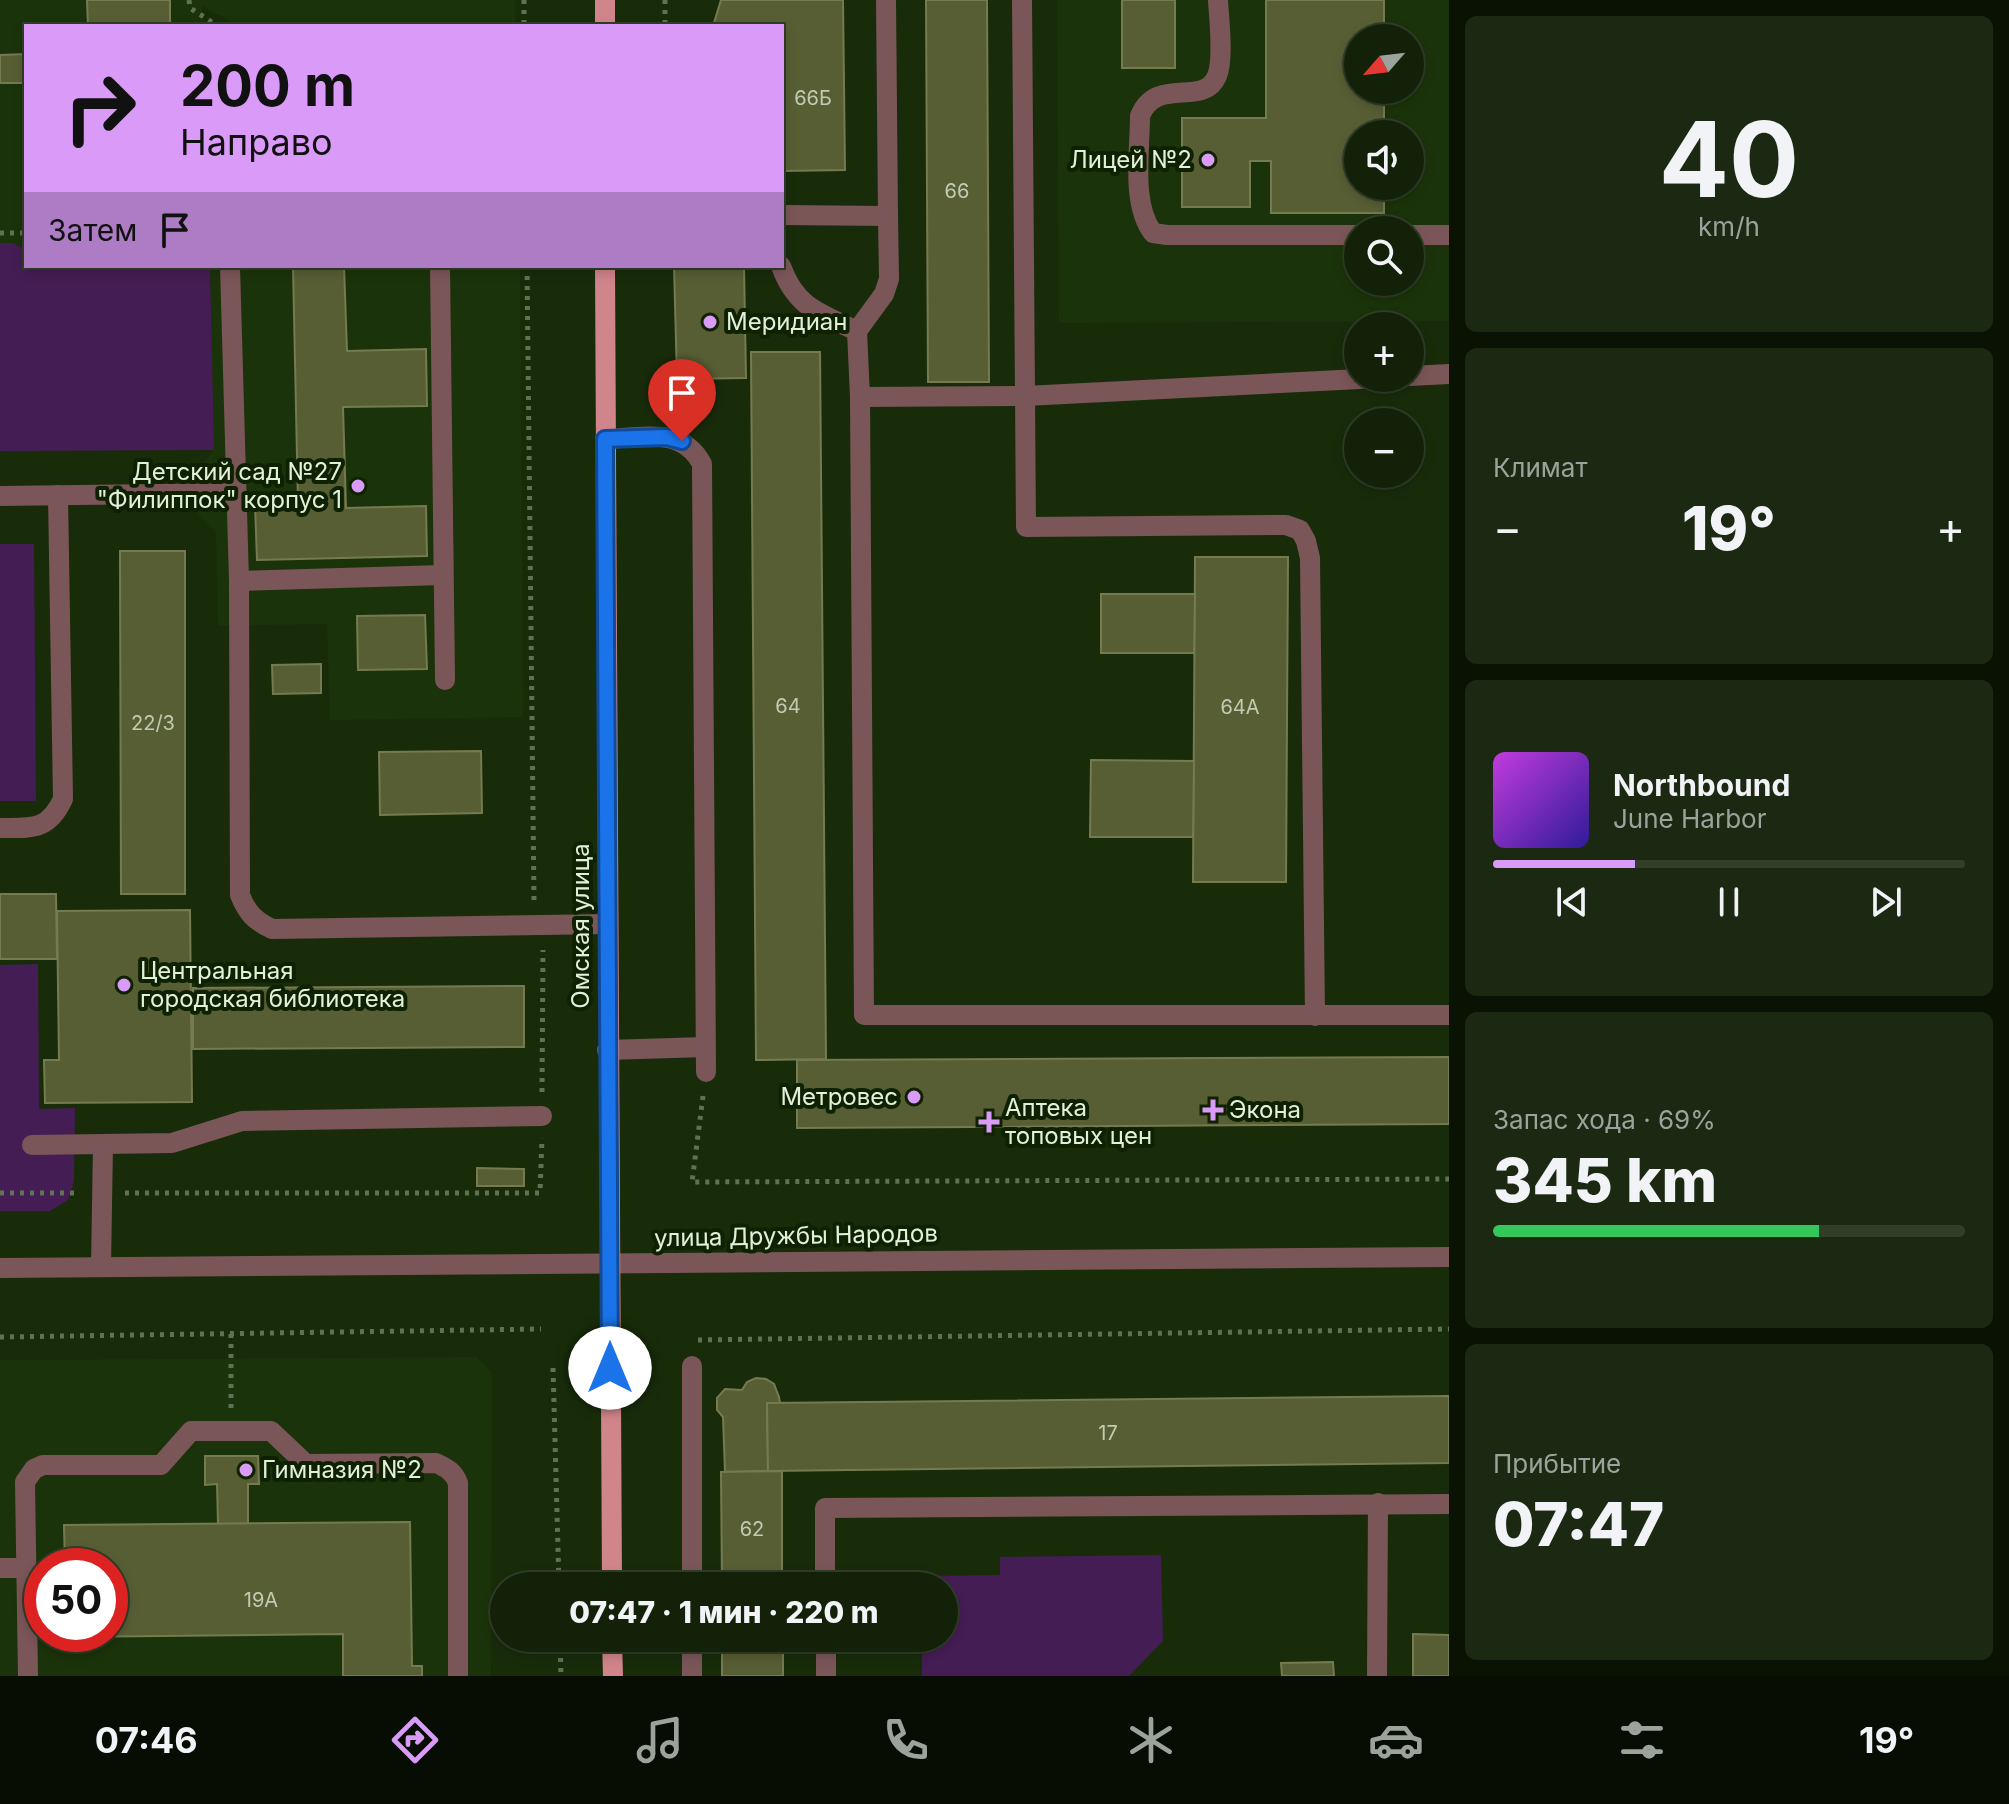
<!DOCTYPE html>
<html lang="ru">
<head>
<meta charset="utf-8">
<style>
  :root { --surface:#122108; --page:#1b2912; --text:#f1f3f6; --muted:#9ca39c; --line:#313e29; --accent:#da9af7 }
  body { margin:0; font-family:Inter,sans-serif; background:var(--page); color:var(--text); height:100vh; display:flex; flex-direction:column; font-size:30px; white-space:nowrap }
  * { box-sizing:border-box; margin:0 }
  p { font-size:26px; color:var(--muted) }
  .icon { flex:none; width:44px; height:44px; fill:none; stroke:currentColor; stroke-width:2; stroke-linecap:round; stroke-linejoin:round }
  .map { position:relative; flex:1; overflow:hidden }
  .panel { display:flex; flex-direction:column; gap:16px; padding:16px; background:#0a1204; width:560px }
  .panel>* { flex:none }
  .hud { position:absolute; left:24px; top:24px; width:760px; height:244px; border-radius:0px; box-shadow:0 4px 12px #0003,0 0 0 2px var(--line); background:#da9af7; color:#111; overflow:hidden }
  .needle { width:52px; rotate:242deg }
  .fabs { position:absolute; left:1344px; top:24px; display:grid; gap:16px }
  .fabs a { display:grid; place-items:center; width:80px; height:80px; border-radius:50%; background:var(--surface); box-shadow:0 4px 12px #0003,0 0 0 2px var(--line); font-size:40px }
  .speed { position:absolute; left:24px; top:1548px; display:flex; gap:16px; font-size:40px; font-weight:700; text-align:center }
  .speed>* { display:grid; place-content:center; width:104px; height:104px; border-radius:50%; background:var(--surface); box-shadow:0 4px 12px #0003,0 0 0 2px var(--line); line-height:1 }
  .speed .limit { border:12px solid #d22; background:#fff; color:#111 }
  .pin { position:absolute; display:grid; place-items:center; width:68px; height:68px; color:#fff; margin:-82px -34px; border-radius:50% 50% 50% 0; rotate:-45deg; box-shadow:0 0 8px #0007 }
  .pin .icon { rotate:45deg }
  .me { position:absolute; width:88px; margin:-44px; rotate:0deg; stroke-linejoin:round; filter:drop-shadow(0 0 6px #0008) }
  .turn { display:flex; align-items:center; gap:28px; height:168px; padding:0 24px; font-size:36px }
  .turn .icon { width:104px; height:104px; stroke-width:2.5 }
  .turn b { display:block; font-size:56px; line-height:68px }
  .then { display:flex; align-items:center; height:76px; padding:0 24px; background:#0003; gap:16px; font-size:30px }
  .big { font-size:60px; font-weight:800; line-height:1.1 }
  .panel .widget { flex:1; display:flex; flex-direction:column; justify-content:center; gap:12px; min-width:0; padding:0 28px; border-radius:12px; background:var(--page) }
  .panel .dial { align-items:center; gap:0 }
  .dial b { font-size:104px; line-height:1 }
  .song { display:flex; align-items:center; gap:24px }
  .cover { width:96px; height:96px; border-radius:12px; background:linear-gradient(135deg,hsl(290 70% 55%),hsl(250 70% 35%)) }
  .played { height:8px; border-radius:4px; background:linear-gradient(90deg,var(--accent) 30%,var(--line) 30%) }
  .keys { display:flex; justify-content:space-around; direction:ltr }
  .heat { display:flex; justify-content:space-between; align-items:center; font-size:44px; direction:ltr }
  .charge { height:12px; border-radius:6px; background:linear-gradient(90deg,#34c759 69%,var(--line) 0) }
  .trip { position:absolute; left:490px; top:1572px; width:468px; height:80px; border-radius:40px; background:var(--surface); box-shadow:0 4px 12px #0003,0 0 0 2px var(--line); font-weight:800; line-height:80px; text-align:center }
  .dock { display:flex; height:128px; justify-content:space-around; align-items:center; background:#070d03; color:var(--muted) }
  .dock .icon { width:56px; height:56px }
  .dock .active { color:var(--accent) }
  .dock b { font-size:36px; color:var(--text) }
  main { display:flex; flex:1; min-height:0 }
  .map>svg:first-child { display:block }
  .built { fill:#1b330a; fill-rule:evenodd }
  .green { fill:#441d54 }
  .building { fill:#585e34; stroke:#757b50; stroke-width:2 }
  .lines { fill:none; stroke-linecap:round; stroke-linejoin:round }
  .path { stroke:#607254; stroke-width:5; stroke-dasharray:4 6; stroke-linecap:butt }
  .minor { stroke:#7b5659; stroke-width:20 }
  .major { stroke:#d0858b; stroke-width:20 }
  .route-casing { stroke:#114b97; stroke-width:20 }
  .route { stroke:#1a73e8; stroke-width:14 }
  .poi-dot { fill:#da9af7; stroke:#0e2202; stroke-width:3 }
  .labels { text-anchor:middle; stroke-width:8; stroke-linejoin:round; paint-order:stroke }
  .number-label { font-size:20px; fill:#c0ccb1 }
  .poi-label { font-size:24px; fill:#e2f0db; stroke:#0e2202; text-anchor:start }
  .street-label { font-size:24px; fill:#e2f0db; stroke:#0e2202 }
</style>
</head>
<body>
<main>
<div class="map">
<svg width="1449" height="1676" viewBox="0 0 1449 1676">
  <rect width="100%" height="100%" fill="#182c0a"/>
  <!-- built -->
  <g class="built">
    <polygon points="0,0 515,0 515,26 239,26 202,6 203,26 26,26 26,266 520,266 523,717 330,720 327,624 218,626 216,532 196,512 195,477 213,450 0,451"/>
    <path d="M1057,0h392v321l-390,2zM1358,38h52v52h-52zM1358,134h52v52h-52zM1358,230h52v52h-52z"/>
    <path d="M477,1357l15,16 -1,303h-491v-316zM42,1566h68v68h-68z"/>
  </g>
  <!-- green -->
  <g class="green">
    <polygon points="0,243 13,243 26,250 26,266 210,266 214,450 0,451"/>
    <polygon points="0,544 34,544 36,801 0,801"/>
    <polygon points="38,964 39,1109 75,1108 74,1181 68,1200 50,1211 0,1211 0,965"/>
    <polygon points="1161,1555 1163,1641 1129,1676 922,1676 922,1638 944,1638 944,1586 922,1586 922,1576 1000,1575 1000,1557"/>
  </g>
  <!-- building -->
  <g class="building">
    <polygon points="87,0 170,0 170,23 188,23 188,26 88,26"/>
    <polygon points="721,0 843,0 845,170 782,171 782,26 713,26"/>
    <polygon points="926,0 987,0 989,382 928,382"/>
    <rect x="1122" y="0" width="53" height="68"/>
    <polygon points="1266,0 1384,0 1384,38 1358,38 1358,90 1384,90 1384,134 1358,134 1358,186 1384,186 1384,213 1271,213 1271,161 1250,161 1250,207 1182,207 1182,118 1266,118"/>
    <polygon points="26,54 26,83 0,83 0,55"/>
    <polygon points="251,266 344,266 347,351 426,349 427,406 343,407 346,508 426,506 427,556 257,560 255,505 298,504 293,267 251,268"/>
    <polygon points="674,266 744,266 746,378 677,379"/>
    <polygon points="751,352 820,352 826,1059 756,1060"/>
    <polygon points="120,551 185,551 185,894 121,894"/>
    <polygon points="1195,557 1288,557 1286,882 1193,882"/>
    <polygon points="1101,594 1195,594 1194,653 1101,653"/>
    <polygon points="425,615 427,669 358,670 357,616"/>
    <polygon points="321,664 321,693 273,694 272,665"/>
    <polygon points="481,751 482,813 380,815 379,752"/>
    <polygon points="1091,760 1194,761 1193,837 1090,837"/>
    <polygon points="0,894 56,894 57,959 0,959"/>
    <polygon points="190,910 192,1102 45,1103 44,1060 59,1060 57,911"/>
    <polygon points="524,986 524,1047 193,1049 193,988"/>
    <polygon points="1449,1057 1449,1124 797,1128 797,1060"/>
    <polygon points="477,1168 524,1169 524,1186 477,1186"/>
    <polygon points="756,1378 766,1379 774,1384 779,1397 780,1403 767,1403 768,1471 725,1472 723,1417 717,1410 717,1398 725,1389 742,1390 747,1382"/>
    <polygon points="1449,1396 1449,1463 768,1471 767,1403"/>
    <polygon points="205,1456 258,1456 259,1484 248,1484 248,1524 218,1524 217,1484 205,1485"/>
    <polygon points="782,1471 782,1586 722,1586 721,1472"/>
    <polygon points="410,1522 412,1666 422,1666 422,1676 343,1676 343,1634 66,1637 66,1634 110,1634 110,1566 65,1566 64,1525"/>
    <polygon points="1413,1634 1449,1635 1449,1676 1413,1676"/>
    <rect x="722" y="1638" width="61" height="38"/>
    <polygon points="1333,1662 1334,1676 1282,1676 1281,1663"/>
  </g>
  <g class="lines">
    <!-- path -->
    <g class="path">
      <polyline points="189,0 190,8 218,26"/>
      <polyline points="524,0 524,26"/>
      <polyline points="665,0 665,26"/>
      <polyline points="0,233 26,233"/>
      <polyline points="527,266 534,901"/>
      <polyline points="542,1092 543,950"/>
      <polyline points="703,1096 692,1182 1449,1179"/>
      <polyline points="0,1193 79,1193"/>
      <polyline points="125,1193 540,1193 542,1138"/>
      <polyline points="231,1334 231,1409"/>
      <polyline points="0,1337 541,1329"/>
      <polyline points="698,1340 1449,1329"/>
      <polyline points="553,1368 559,1586"/>
      <polyline points="560,1638 561,1676"/>
    </g>
    <!-- minor -->
    <g class="minor">
      <polyline points="1022,0 1026,527 1286,525 1300,530 1306,541 1310,558 1315,1016"/>
      <path d="M1218,0c1,19 6,59 -1,76 -13,32 -61,-1 -77,40 0,36 -9,88 13,117l14,2h191"/>
      <polyline points="782,215 888,216 886,0"/>
      <polyline points="1410,235 1449,235"/>
      <path d="M230,266l9,315 1,314c7,18 15,26 32,34l335,-5"/>
      <polyline points="440,266 445,680"/>
      <path d="M781,266c15,42 39,47 76,65l3,66 165,-1 354,-18"/>
      <polyline points="857,331 884,294 889,279 888,216"/>
      <polyline points="1410,376 1449,374"/>
      <polyline points="860,397 864,1015 1449,1015"/>
      <path d="M605,439c37,-1 77,-13 97,25l4,608"/>
      <polyline points="0,496 235,493"/>
      <polyline points="239,581 443,575"/>
      <path d="M0,828c32,0 48,3 63,-29l-5,-304"/>
      <polyline points="607,1050 705,1047"/>
      <polyline points="32,1145 172,1143 242,1121 542,1116"/>
      <polyline points="101,1267 103,1144"/>
      <polyline points="0,1268 1449,1257"/>
      <polyline points="0,1568 26,1568"/>
      <polyline points="692,1586 692,1366"/>
      <polyline points="825,1586 825,1508 1449,1504"/>
      <polyline points="826,1638 826,1676"/>
      <path d="M28,1676l-3,-194 9,-13 9,-4h118l30,-34h80l35,33 130,-1c11,5 18,9 22,20v193"/>
      <polyline points="692,1676 692,1638"/>
      <polyline points="1377,1676 1378,1503"/>
    </g>
    <!-- major -->
    <g class="major">
      <polyline points="605,26 605,0"/>
      <polyline points="605,266 612,1586"/>
      <polyline points="612,1638 613,1676"/>
    </g>
  </g>
  <g class="lines">
    <defs>
      <polyline id="route" points="610,1368 605,439 667,437 682,441"/>
    </defs>
    <!-- route casing -->
    <use href="#route" class="route-casing"/>
    <!-- route -->
    <use href="#route" class="route"/>
  </g>
  <!-- markers -->
  <g class="poi-dot">
    <circle cx="1208" cy="160" r="8"/>
    <circle cx="710" cy="322" r="8"/>
    <circle cx="358" cy="486" r="8"/>
    <circle cx="124" cy="985" r="8"/>
    <circle cx="914" cy="1097" r="8"/>
    <path d="M1209 1098h8v8h8v8h-8v8h-8v-8h-8v-8h8z"/>
    <path d="M985 1110h8v8h8v8h-8v8h-8v-8h-8v-8h8z"/>
    <circle cx="246" cy="1470" r="8"/>
  </g>
  <g class="labels">
    <!-- number labels -->
    <g class="number-label">
      <text x="813" y="105">66Б</text>
      <text x="957" y="198">66</text>
      <text x="788" y="713">64</text>
      <text x="1240" y="714">64А</text>
      <text x="153" y="730">22/3</text>
      <text x="1108" y="1440">17</text>
      <text x="752" y="1536">62</text>
      <text x="261" y="1607">19А</text>
    </g>
    <!-- poi labels -->
    <g class="poi-label">
      <text x="1192" y="168" text-anchor="end">Лицей №2</text>
      <text x="726" y="330">Меридиан</text>
      <text x="342" y="480" text-anchor="end">Детский сад №27<tspan x="342" dy="28">"Филиппок" корпус 1</tspan></text>
      <text x="140" y="979">Центральная<tspan x="140" dy="28">городская библиотека</tspan></text>
      <text x="898" y="1105" text-anchor="end">Метровес</text>
      <text x="1005" y="1116">Аптека<tspan x="1005" dy="28">топовых цен</tspan></text>
      <text x="1229" y="1118">Экона</text>
      <text x="262" y="1478">Гимназия №2</text>
    </g>
    <!-- street labels -->
    <g class="street-label">
      <text transform="translate(581 926) rotate(-90)" y="8">Омская улица</text>
      <text transform="translate(796 1236) rotate(-1)" y="8">улица Дружбы Народов</text>
    </g>
  </g>
</svg>
<div class="fabs">
<a><svg class="needle" viewBox="-14 -14 28 28"><path d="M0-13l5 13h-10z" fill="#e53935"/><path d="M0 13l5-13h-10z" fill="#9ca39c"/></svg></a>
<a><svg class="icon" aria-label="sound" viewBox="0 0 24 24"><path d="M4 9h4l5-4v14l-5-4H4zM17 9q2 3 0 6"/></svg></a>
<a><svg class="icon" aria-label="search" viewBox="0 0 24 24"><circle cx="10" cy="10" r="6"/><path d="M15 15l6 6"/></svg></a>
<a>+</a>
<a>−</a>
</div>
<div class="speed"><div class="limit">50</div></div>
<div class="pin" style="left:682px;top:441px;background:#d93025"><svg class="icon" aria-label="arrive" viewBox="0 0 24 24"><path d="M6 21V4h12l-3 4 3 4H6"/></svg></div>
<svg class="me" style="left:610px;top:1368px" viewBox="-20 -20 40 40"><circle r="19" fill="#fff"/><path d="M0-13L10 11 0 6-10 11z" fill="#1a73e8"/></svg>
<div class="trip">07:47 · 1 мин · 220 m</div>
<div class="hud">
<div class="turn"><svg class="icon" aria-label="right" viewBox="0 0 24 24"><path d="M7 20v-9h11M14 6l5 5-5 5"/></svg><div><b>200 m</b>Направо</div></div>
<div class="then">Затем<svg class="icon" aria-label="arrive" viewBox="0 0 24 24"><path d="M6 21V4h12l-3 4 3 4H6"/></svg></div>
</div>
</div>
<section class="panel">
<div class="widget dial"><b>40</b><p>km/h</p></div>
<div class="widget"><p>Климат</p>
<div class="heat"><a>−</a><b class="big">19°</b><a>+</a></div>
</div>
<div class="widget">
<div class="song"><i class="cover"></i><div><b>Northbound</b><p>June Harbor</p></div></div>
<div class="played"></div>
<div class="keys"><svg class="icon" aria-label="previous" viewBox="0 0 24 24"><path d="M18 5L8 12l10 7zM5 5v14"/></svg><svg class="icon" aria-label="pause" viewBox="0 0 24 24"><path d="M8 5v14M16 5v14"/></svg><svg class="icon" aria-label="next" viewBox="0 0 24 24"><path d="M6 5l10 7-10 7zM19 5v14"/></svg></div>
</div>
<div class="widget"><p>Запас хода · 69%</p><b class="big">345 km</b><div class="charge"></div></div>
<div class="widget"><p>Прибытие</p><b class="big">07:47</b></div>
</section>
</main>
<nav class="dock">
<b>07:46</b>
<svg class="icon active" aria-label="directions" viewBox="0 0 24 24"><path d="M12 3l9 9-9 9-9-9zM9 14v-3h6M13 9l2 2-2 2"/></svg>
<svg class="icon" aria-label="music" viewBox="0 0 24 24"><path d="M9 18V5l10-2v13"/><circle cx="6" cy="18" r="3"/><circle cx="16" cy="16" r="3"/></svg>
<svg class="icon" aria-label="phone" viewBox="0 0 24 24"><path d="M5 4h4l2 5-3 2q2 4 5 5l2-3 5 2v4C11 20 4 13 5 4z"/></svg>
<svg class="icon" aria-label="climate" viewBox="0 0 24 24"><path d="M12 3v18M4 7l16 10M4 17L20 7"/></svg>
<svg class="icon" aria-label="car" viewBox="0 0 24 24"><path d="M5 17H2v-5l4-1 3-4h7l3 4 3 1v5h-3M9 17h6M6 11h13"/><circle cx="7" cy="17" r="2"/><circle cx="17" cy="17" r="2"/></svg>
<svg class="icon" aria-label="filters" viewBox="0 0 24 24"><path d="M4 7h16M4 17h16"/><circle cx="9" cy="7" r="2"/><circle cx="15" cy="17" r="2"/></svg>
<b>19°</b>
</nav>
</body>
</html>
